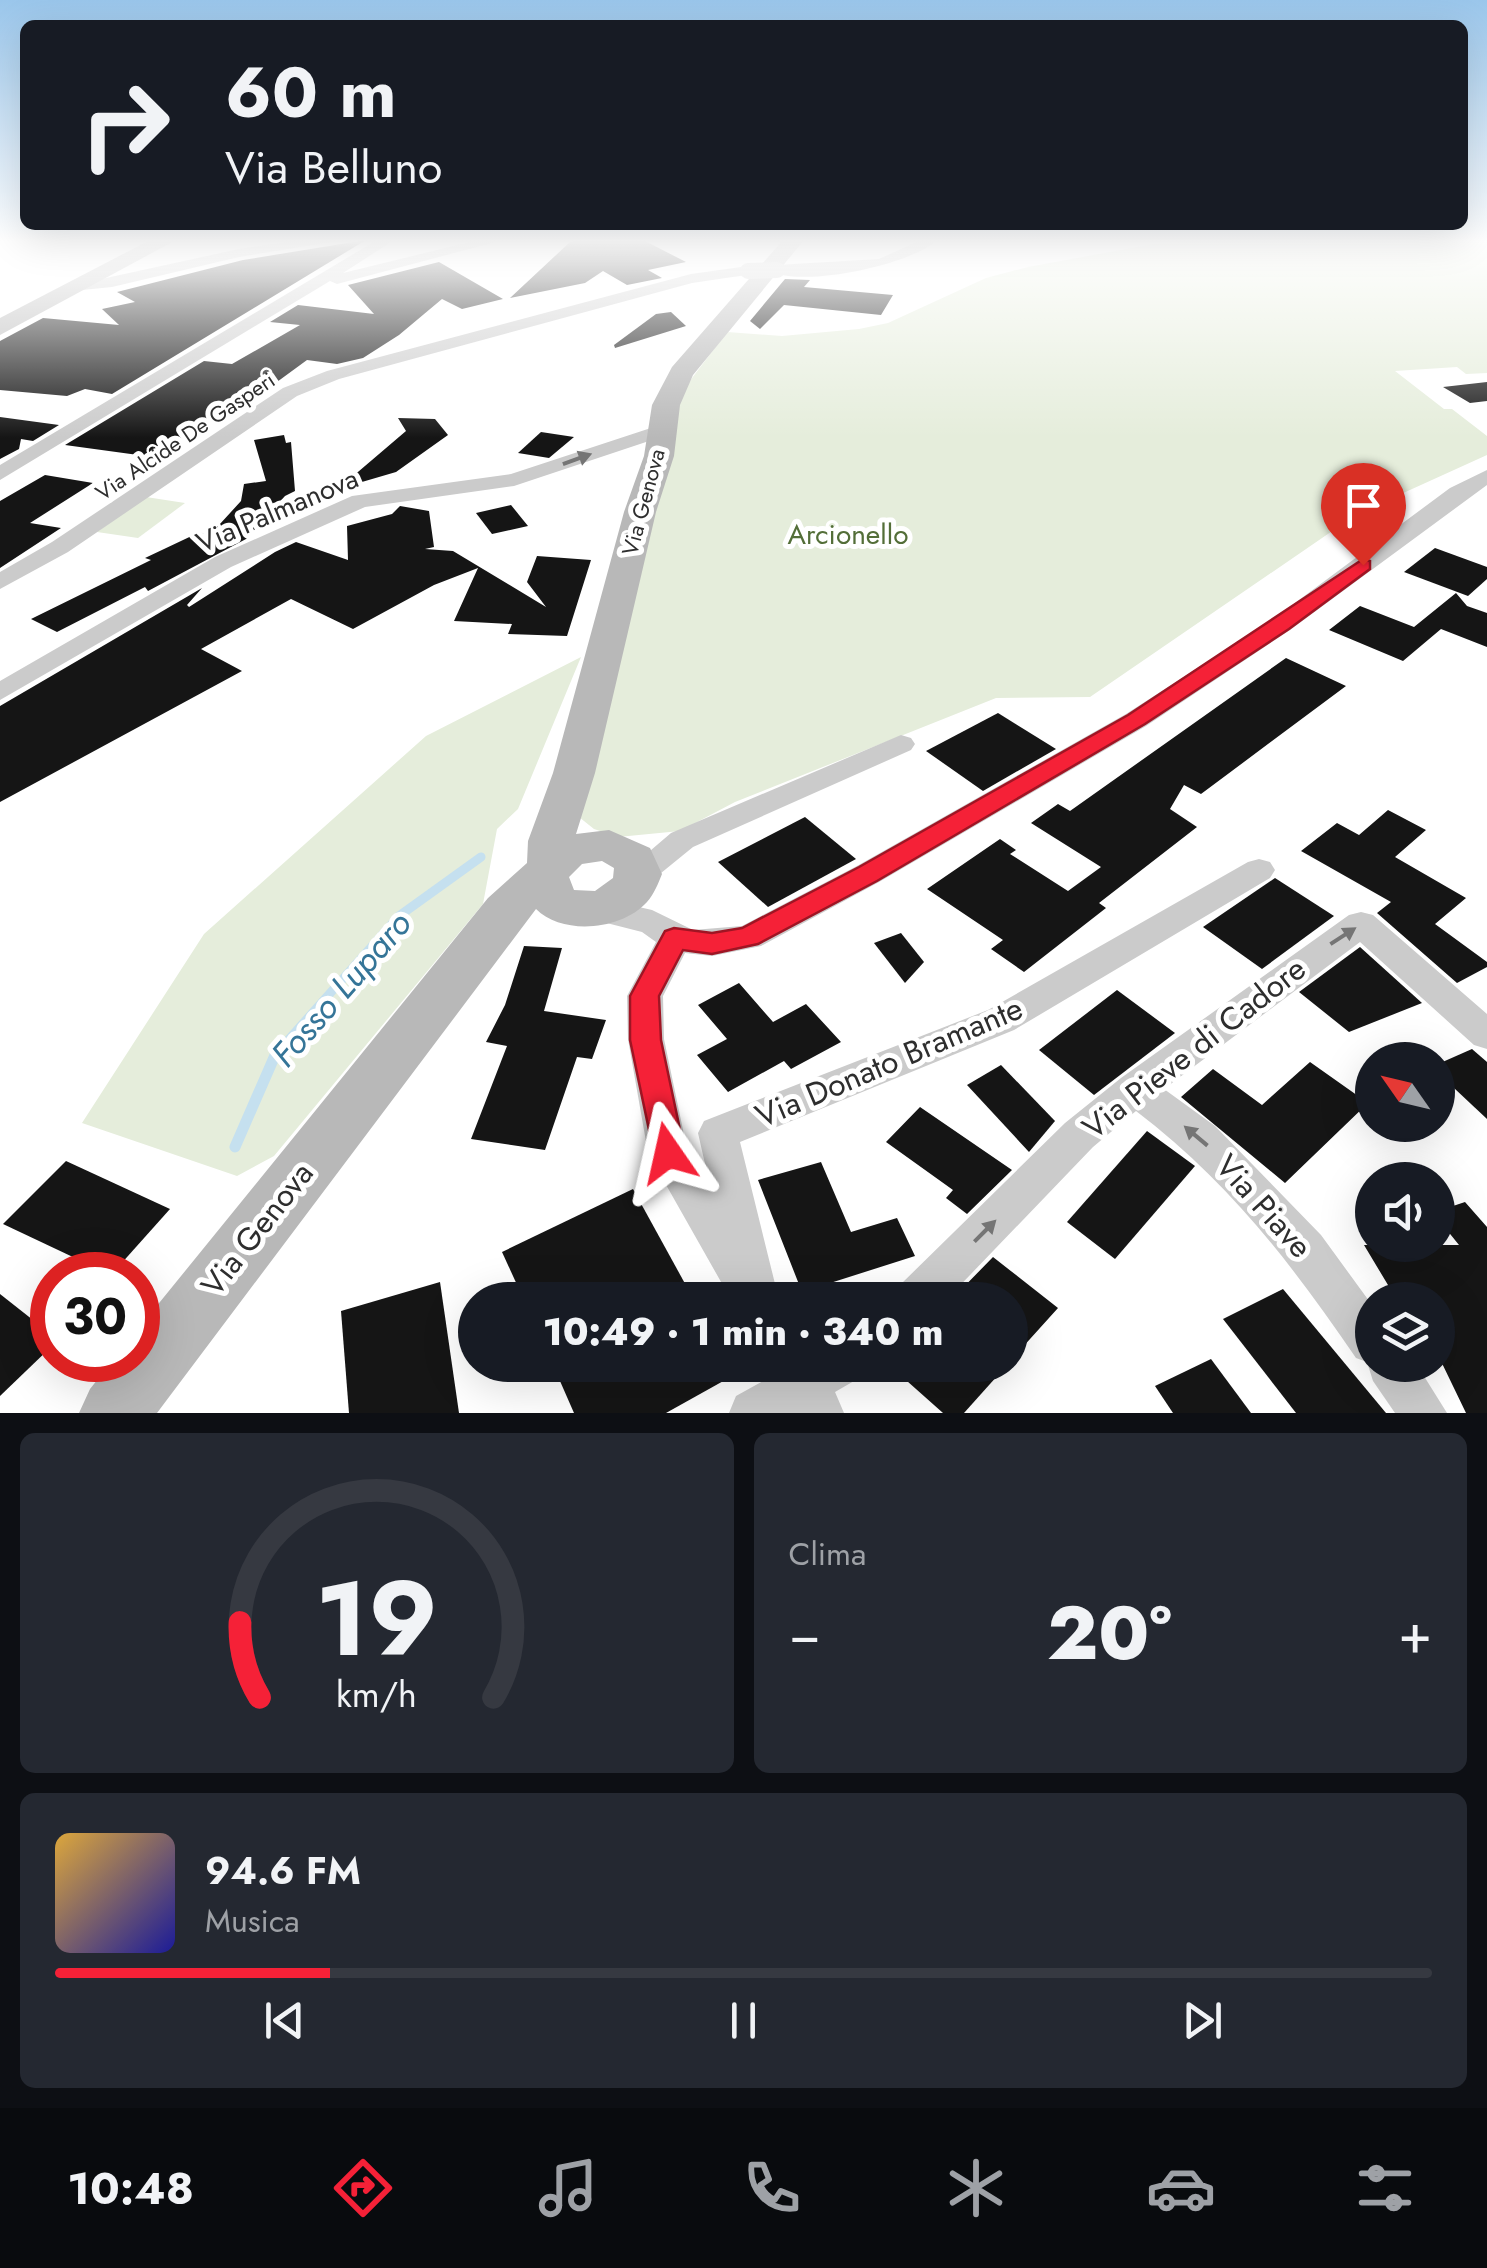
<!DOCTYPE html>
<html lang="it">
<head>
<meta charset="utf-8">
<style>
  :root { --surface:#171b24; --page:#242831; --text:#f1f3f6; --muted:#9ea1a6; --line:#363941; --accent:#f52137 }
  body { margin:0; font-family:Jost,sans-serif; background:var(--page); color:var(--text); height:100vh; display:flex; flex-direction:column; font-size:38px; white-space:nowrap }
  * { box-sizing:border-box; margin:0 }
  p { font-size:32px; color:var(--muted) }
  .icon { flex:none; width:55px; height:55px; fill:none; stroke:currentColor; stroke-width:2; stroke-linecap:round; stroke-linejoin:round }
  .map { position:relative; height:1413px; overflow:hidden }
  .sheet { display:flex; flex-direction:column; gap:20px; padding:20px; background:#0d0f14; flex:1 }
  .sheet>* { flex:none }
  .hud { position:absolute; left:20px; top:20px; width:1448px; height:210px; border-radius:15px; box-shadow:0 10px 40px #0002; background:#171b24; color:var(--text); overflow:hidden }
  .needle { width:65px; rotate:304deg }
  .tools { position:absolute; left:1355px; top:1042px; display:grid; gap:20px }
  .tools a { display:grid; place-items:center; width:100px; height:100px; border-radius:50%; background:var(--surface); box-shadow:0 10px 40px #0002; font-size:50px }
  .speed { position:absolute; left:30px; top:1252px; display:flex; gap:20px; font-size:50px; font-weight:700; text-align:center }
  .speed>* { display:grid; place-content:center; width:130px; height:130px; border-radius:50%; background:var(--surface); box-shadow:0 10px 40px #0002; line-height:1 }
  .speed .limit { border:15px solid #d22; background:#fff; color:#111 }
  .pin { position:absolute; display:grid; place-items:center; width:85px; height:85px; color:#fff; margin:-102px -42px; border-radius:50% 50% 50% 0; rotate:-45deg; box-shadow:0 0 10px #0007 }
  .pin .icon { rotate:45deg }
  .me { position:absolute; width:110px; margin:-55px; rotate:349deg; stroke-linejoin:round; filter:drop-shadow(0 0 8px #0008) }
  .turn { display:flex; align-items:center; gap:35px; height:210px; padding:0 40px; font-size:45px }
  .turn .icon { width:130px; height:130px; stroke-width:2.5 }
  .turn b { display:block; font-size:70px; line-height:85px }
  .big { font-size:75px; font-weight:800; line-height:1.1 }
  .sheet .tile { flex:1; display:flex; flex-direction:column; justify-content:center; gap:15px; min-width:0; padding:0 35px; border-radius:15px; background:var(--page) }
  .sheet .dial { align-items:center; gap:0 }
  .dial svg { height:260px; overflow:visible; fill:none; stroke:var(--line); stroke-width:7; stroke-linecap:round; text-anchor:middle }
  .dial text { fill:var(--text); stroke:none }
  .song { display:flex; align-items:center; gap:30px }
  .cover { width:120px; height:120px; border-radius:15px; background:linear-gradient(135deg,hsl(40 70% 55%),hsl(240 70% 35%)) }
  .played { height:10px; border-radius:5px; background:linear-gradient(90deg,var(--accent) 20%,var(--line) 20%) }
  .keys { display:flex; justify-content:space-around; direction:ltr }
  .heat { display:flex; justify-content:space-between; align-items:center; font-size:55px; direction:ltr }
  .sheet .tiles { flex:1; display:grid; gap:20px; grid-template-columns:1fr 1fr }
  .tile:last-child { grid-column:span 2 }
  .trip { position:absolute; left:458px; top:1282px; width:570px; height:100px; border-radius:50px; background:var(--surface); box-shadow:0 10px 40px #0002; font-weight:800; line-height:100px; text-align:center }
  .tab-bar { display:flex; height:160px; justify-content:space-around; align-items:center; background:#090b0e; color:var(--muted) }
  .tab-bar .icon { width:70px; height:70px }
  .tab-bar .selected { color:var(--accent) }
  .tab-bar b { font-size:45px; color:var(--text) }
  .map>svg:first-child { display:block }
  .green { fill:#e5eddb }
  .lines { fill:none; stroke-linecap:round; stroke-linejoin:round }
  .stream-far1 { stroke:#c5e0ef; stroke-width:9 }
  .stream { stroke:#c5e0ef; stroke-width:11 }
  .building { fill:#151515 }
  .minor { fill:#cbcbcb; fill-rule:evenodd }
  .secondary { fill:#b8b8b8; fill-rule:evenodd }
  .minor-bridge { stroke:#cbcbcb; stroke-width:16 }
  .oneway { fill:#757575 }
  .route { fill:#f52137; stroke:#9f1524; stroke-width:2.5 }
  .labels { text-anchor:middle; stroke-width:10; stroke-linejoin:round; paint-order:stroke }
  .far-street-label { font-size:22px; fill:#2e2e2e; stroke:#fff }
  .street-label { font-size:28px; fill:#2e2e2e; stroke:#fff }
  .park-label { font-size:28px; fill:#536e38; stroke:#fff }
  .near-street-label { font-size:32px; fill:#2e2e2e; stroke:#fff }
  .near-water-label { font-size:35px; font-style:italic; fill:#357598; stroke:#fff }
</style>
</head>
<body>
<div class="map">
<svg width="1487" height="1413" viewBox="0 0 1487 1413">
  <rect width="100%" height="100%" fill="#fff"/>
  <!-- green -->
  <g class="green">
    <polygon points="1253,240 1487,241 1487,373 1466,374 1457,367 1395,371 1444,409 1452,409 1487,436 1487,455 1357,514 1090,697 996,698 735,802 680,831 618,837 594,829 579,817 671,417 689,382 727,332 782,336 859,329 888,323 986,278 1028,267 1159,243"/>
    <polygon points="146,497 185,503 138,538 97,532"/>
    <polygon points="581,657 518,809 497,829 483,904 274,1156 237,1176 82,1123 204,934 426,736"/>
  </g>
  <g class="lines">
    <!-- stream-far1 -->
    <polyline class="stream-far1" points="274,1056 399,916 481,857"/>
    <!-- stream -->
    <polyline class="stream" points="235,1147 276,1053"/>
  </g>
  <!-- building -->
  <g class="building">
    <polygon points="366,240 112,394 85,389 67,396 0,390 0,341 43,318 119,325 102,309 135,302 117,292 243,260"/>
    <polygon points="578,240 643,240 686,262 648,270 662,278 627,285 603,271 585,283 510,298 570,242"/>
    <polygon points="439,262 503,299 462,309 442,299 399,335 363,358 337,364 307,360 244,406 243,401 160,458 65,445 204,361 232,364 300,325 270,322 298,305 374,314 348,285"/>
    <polygon points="785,279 810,280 804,287 893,295 881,315 784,305 760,329 750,321"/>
    <polygon points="671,312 686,326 615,348 614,345 656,314"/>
    <polygon points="1487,382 1487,401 1470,403 1443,387"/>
    <polygon points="0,417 59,425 33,441 21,439 19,449 0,459"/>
    <polygon points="398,418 435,419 448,435 396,472 338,489 406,431"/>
    <polygon points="541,432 574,437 549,458 518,453"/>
    <polygon points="284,435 286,443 291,442 295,491 285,496 246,539 148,591 145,587 57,632 31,619 151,560 145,558 200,532 209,536 241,501 244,484 266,481 254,440"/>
    <polygon points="45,475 93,483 30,523 61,528 0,568 0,501"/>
    <polygon points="511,505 528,526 492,534 476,513"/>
    <polygon points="400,506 429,511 434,547 425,549 453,551 546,607 527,582 537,556 591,560 567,636 508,634 512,624 454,621 478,568 434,585 353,629 291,599 201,649 242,671 0,802 0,706 202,588 187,605 189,607 275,552 296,542 348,560 347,526 392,514"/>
    <polygon points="1435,548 1487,567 1487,579 1468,596 1404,572"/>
    <polygon points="1456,593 1467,606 1487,613 1487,647 1441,629 1403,661 1329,630 1360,606 1414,627"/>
    <polygon points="1286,658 1346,686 1201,794 1184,785 1170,809 1197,827 1099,903 1106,908 1024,972 991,949 1003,940 927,889 1000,839 1016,850 1010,854 1068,891 1101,867 1031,823 1058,804 1070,811"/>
    <polygon points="998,713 1056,749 983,791 926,751"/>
    <polygon points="1388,810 1426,830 1395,857 1466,898 1435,924 1487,962 1487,967 1457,983 1377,913 1391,902 1301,851 1337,823 1359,835"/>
    <polygon points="805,817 856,859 768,907 718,862"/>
    <polygon points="1275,878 1334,916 1262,969 1203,927"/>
    <polygon points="901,933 924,962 905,983 874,943"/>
    <polygon points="524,946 562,948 544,1011 606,1020 592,1059 577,1057 545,1150 471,1139 507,1046 486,1042 505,1005"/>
    <polygon points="1360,947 1422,1003 1349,1032 1299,992"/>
    <polygon points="739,983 773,1022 806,1004 841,1042 791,1069 784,1061 728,1092 697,1055 727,1039 698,1005"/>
    <polygon points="1117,990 1175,1033 1094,1095 1039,1050"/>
    <polygon points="1472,1049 1487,1062 1487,1119 1438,1073 1438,1064"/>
    <polygon points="1310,1062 1368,1103 1285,1183 1181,1097 1213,1069 1262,1105"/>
    <polygon points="1001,1065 1055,1121 1029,1152 967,1085"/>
    <polygon points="920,1107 1012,1170 967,1214 946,1198 953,1190 886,1142"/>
    <polygon points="1147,1131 1195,1166 1115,1259 1067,1222"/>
    <polygon points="66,1161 170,1209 111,1275 3,1224"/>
    <polygon points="821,1162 851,1232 897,1218 915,1256 802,1292 758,1180"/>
    <polygon points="633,1189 694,1300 524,1300 502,1252"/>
    <polygon points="1465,1202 1487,1227 1487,1413 1466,1413 1438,1355 1438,1300 1397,1300 1364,1245 1459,1245 1438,1219 1438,1211"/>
    <polygon points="993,1257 1058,1308 1010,1361 1010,1300 951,1300"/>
    <polygon points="440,1282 459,1413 349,1413 341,1311"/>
    <polygon points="1283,1289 1386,1413 1296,1413 1223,1319"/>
    <polygon points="0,1294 52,1335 52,1346 0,1396"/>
    <polygon points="1211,1359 1251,1413 1173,1413 1155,1386"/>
    <polygon points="553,1365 752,1365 666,1413 574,1413"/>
    <polygon points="889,1365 1007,1365 964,1413 943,1413"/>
  </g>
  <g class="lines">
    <!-- minor -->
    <g class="minor">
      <polygon points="302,240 343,240 239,257 112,287 82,290 74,285 239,249"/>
      <polygon points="377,240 394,240 343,273 478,240 503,240 337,284 330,281 0,480 0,465"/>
      <path d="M921,240h16c-25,25 -139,49 -168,30l8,-5 102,-6z"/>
      <polygon points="748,266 753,268 753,274 692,283 339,379 297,396 68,552 0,589 0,572 52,542 283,388 327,371 691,274"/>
      <polygon points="660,425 667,427 667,435 514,486 365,507 231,567 0,700 0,681 215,557 352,496 511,474"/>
      <polygon points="1487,470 1487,485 1290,630 1146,726 879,882 761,946 712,956 685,953 663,996 664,1039 687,1149 710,1186 698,1133 704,1121 988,1010 1248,862 1259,859 1270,862 1275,870 1270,878 1014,1030 740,1142 779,1300 735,1300 729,1296 648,1153 628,1039 627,996 656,942 642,932 583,917 578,909 583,901 595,897 652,910 693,930 742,926 857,866 1126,714 1272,620 1450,488"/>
      <polygon points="901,735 911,738 915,744 911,750 693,847 650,882 639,885 628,882 623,874 671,833"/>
      <path d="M1361,912l12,3 114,99v35l-13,-4 -114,-103 -196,147 51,37 106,109 51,70v60h45l30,48h-52l-22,-32 -6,-19 -11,-4c-65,-95 -128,-177 -220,-247l-43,36 -147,153h-52l6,-15 165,-162 56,-45 228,-163z"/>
      <polygon points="770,1365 861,1365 854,1381 835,1392 844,1413 729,1413 736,1396 774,1375"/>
    </g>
    <!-- secondary -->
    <g class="secondary">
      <polygon points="150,240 176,240 0,335 0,318"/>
      <path d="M783,240h21l-111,135 -13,30 -6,51 -18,56 -61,261 -19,61 33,-4 41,18 12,26c-4,10 -8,20 -15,28 -25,28 -84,34 -111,7l-379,504h-78l11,-24 23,-29h25v-31l350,-431 39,-35 1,-22 25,-68 71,-261 20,-56 8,-51 20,-38zM602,861l12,7 -1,10 -18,13 -21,-1 -5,-13 13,-13z"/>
    </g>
    <!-- minor-bridge -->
    <polyline class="minor-bridge" points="748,271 777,270"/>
  </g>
  <!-- one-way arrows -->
  <defs><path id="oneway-solid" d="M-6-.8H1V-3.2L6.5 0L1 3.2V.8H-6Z" transform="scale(2.5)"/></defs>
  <g class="oneway">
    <use href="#oneway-solid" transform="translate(577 459) rotate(-20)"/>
    <use href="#oneway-solid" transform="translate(1343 936) rotate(-33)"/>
    <use href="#oneway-solid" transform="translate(1196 1136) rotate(-140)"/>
    <use href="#oneway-solid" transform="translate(985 1231) rotate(-45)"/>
  </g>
  <!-- sky -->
  <linearGradient id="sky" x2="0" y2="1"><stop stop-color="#9ac6eb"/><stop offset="0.55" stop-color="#fff"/><stop offset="1" stop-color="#fff" stop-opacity="0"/></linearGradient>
  <rect width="1487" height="438" fill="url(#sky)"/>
  <!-- route -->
  <polygon class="route" points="1363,559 1370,561 1370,569 1289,629 1145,724 877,881 758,944 712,954 683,950 659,996 661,1040 685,1153 680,1163 668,1167 656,1163 630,1040 630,996 665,931 674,928 712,933 742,928 859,867 1128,715"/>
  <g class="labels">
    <!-- far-street labels -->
    <g class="far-street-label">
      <text transform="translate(185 436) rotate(-34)" y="8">Via Alcide De Gasperi</text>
      <text transform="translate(643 502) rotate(-75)" y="8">Via Genova</text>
    </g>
    <!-- street labels -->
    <g class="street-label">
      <text transform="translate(277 510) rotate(-23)" y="10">Via Palmanova</text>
    </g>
    <!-- park labels -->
    <g class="park-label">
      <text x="848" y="544">Arcionello</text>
    </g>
    <!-- near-street labels -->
    <g class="near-street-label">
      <text transform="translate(1194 1048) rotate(-38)" y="11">Via Pieve di Cadore</text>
      <text transform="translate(889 1062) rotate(-23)" y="11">Via Donato Bramante</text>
      <text transform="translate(1264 1206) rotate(48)" y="11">Via Piave</text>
      <text transform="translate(257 1229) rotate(-52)" y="11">Via Genova</text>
    </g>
    <!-- near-water labels -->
    <g class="near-water-label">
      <text transform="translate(341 989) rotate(-49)" y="12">Fosso Luparo</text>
    </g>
  </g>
</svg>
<div class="tools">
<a><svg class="needle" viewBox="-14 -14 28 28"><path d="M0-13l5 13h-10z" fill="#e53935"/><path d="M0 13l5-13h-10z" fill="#9ea1a6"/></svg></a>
<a><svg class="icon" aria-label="sound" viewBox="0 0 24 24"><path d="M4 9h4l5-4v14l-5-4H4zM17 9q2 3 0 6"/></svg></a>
<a><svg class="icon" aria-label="layers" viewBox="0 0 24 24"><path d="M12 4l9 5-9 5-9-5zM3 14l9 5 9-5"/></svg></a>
</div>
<div class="speed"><div class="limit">30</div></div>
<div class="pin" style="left:1363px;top:565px;background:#d93025"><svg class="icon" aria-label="arrive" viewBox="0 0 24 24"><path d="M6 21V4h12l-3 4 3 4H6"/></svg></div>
<svg class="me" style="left:668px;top:1153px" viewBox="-20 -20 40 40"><path d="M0-17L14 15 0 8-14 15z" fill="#f52137" stroke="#fff" stroke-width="4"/></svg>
<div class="trip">10:49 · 1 min · 340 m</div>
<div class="hud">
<div class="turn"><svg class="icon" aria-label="right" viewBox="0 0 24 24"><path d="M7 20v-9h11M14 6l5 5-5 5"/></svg><div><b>60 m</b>Via Belluno</div></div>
</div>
</div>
<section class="sheet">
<div class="tiles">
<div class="tile dial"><svg viewBox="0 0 100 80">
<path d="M14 69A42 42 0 1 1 86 69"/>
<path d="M14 69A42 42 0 0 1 8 46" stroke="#f52137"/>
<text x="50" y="56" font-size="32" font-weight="700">19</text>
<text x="50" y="72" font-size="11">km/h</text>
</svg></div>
<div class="tile"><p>Clima</p>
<div class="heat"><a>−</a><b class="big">20°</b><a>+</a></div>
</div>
<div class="tile">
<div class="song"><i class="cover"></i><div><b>94.6 FM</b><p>Musica</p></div></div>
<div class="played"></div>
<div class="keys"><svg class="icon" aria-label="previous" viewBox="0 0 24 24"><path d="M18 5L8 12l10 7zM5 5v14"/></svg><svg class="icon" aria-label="pause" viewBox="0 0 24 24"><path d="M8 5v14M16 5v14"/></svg><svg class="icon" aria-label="next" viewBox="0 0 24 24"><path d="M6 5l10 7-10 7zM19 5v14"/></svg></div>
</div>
</div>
</section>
<nav class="tab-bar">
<b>10:48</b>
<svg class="icon selected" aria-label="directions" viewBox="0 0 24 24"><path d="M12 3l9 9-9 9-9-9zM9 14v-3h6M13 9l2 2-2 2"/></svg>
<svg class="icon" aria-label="music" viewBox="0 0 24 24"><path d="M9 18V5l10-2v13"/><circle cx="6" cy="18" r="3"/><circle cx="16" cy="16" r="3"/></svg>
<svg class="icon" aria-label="phone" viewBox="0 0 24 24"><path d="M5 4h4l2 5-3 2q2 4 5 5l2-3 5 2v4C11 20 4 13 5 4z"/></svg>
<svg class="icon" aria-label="climate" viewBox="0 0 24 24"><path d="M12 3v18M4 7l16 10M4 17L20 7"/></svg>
<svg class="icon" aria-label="car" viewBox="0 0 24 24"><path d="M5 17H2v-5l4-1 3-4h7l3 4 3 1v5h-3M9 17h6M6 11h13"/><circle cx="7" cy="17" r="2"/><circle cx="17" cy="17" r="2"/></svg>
<svg class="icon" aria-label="filters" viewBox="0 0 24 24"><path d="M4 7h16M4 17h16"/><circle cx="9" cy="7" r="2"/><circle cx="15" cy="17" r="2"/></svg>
</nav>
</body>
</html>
